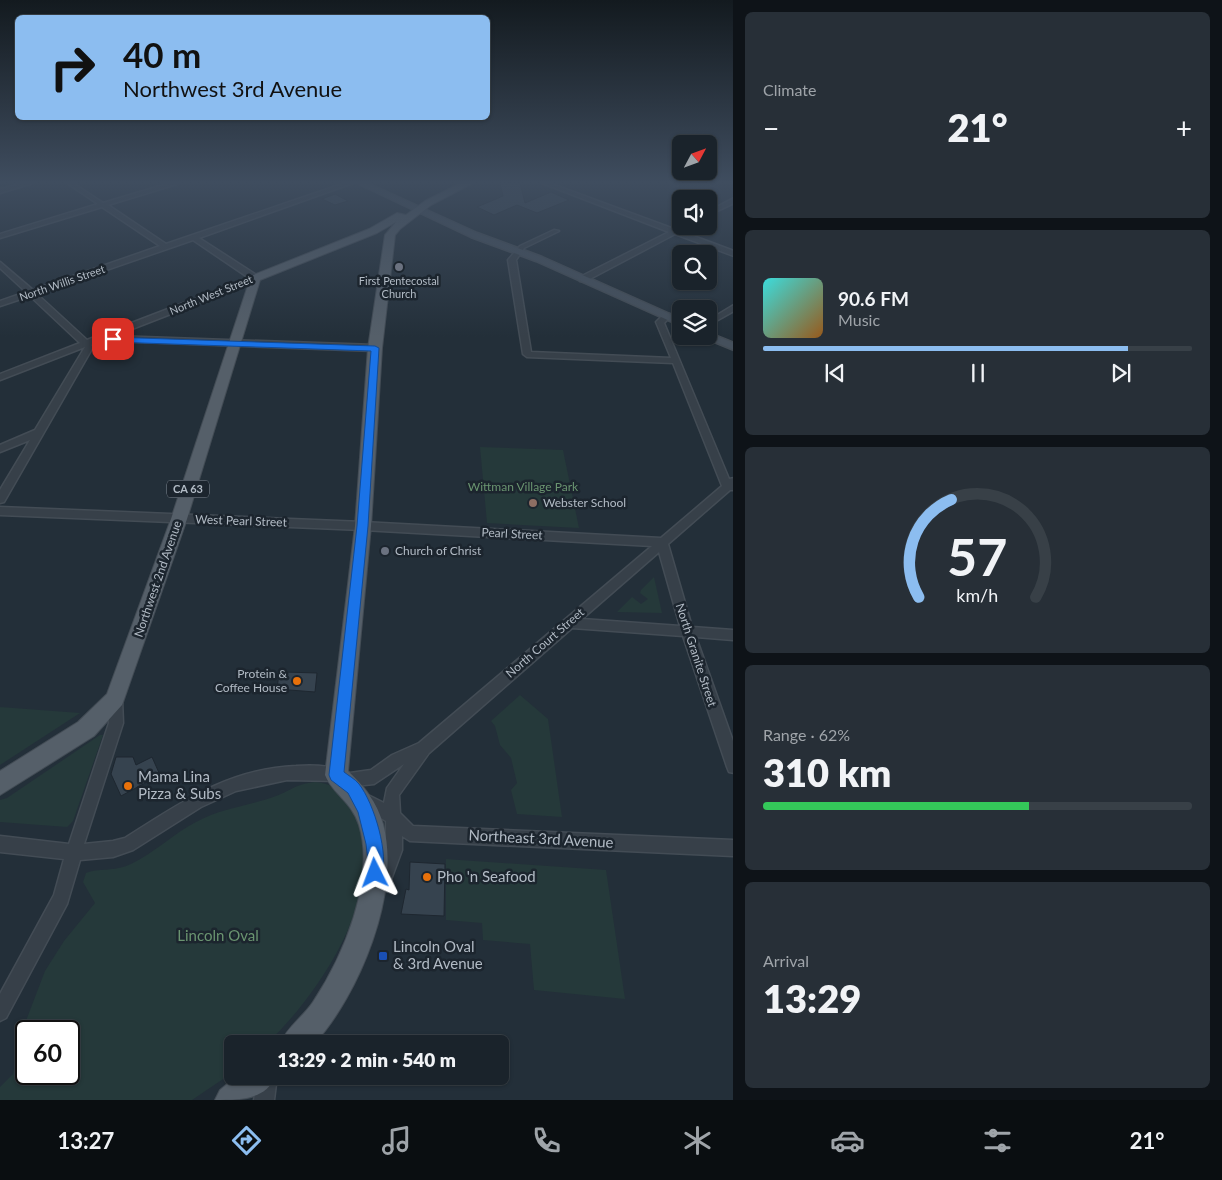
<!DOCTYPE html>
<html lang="en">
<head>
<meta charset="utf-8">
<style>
  :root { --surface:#1a232b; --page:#272f37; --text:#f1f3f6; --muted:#9fa4a9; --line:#384047; --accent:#8cbdf0 }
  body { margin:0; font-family:Lato,sans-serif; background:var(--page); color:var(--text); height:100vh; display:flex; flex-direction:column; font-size:19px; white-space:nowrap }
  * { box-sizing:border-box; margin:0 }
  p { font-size:16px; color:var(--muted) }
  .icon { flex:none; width:28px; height:28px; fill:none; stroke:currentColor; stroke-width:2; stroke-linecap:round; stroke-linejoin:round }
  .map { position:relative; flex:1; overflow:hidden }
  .sheet { display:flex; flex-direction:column; gap:12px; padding:12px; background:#0e1318; width:489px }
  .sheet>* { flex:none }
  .banner { position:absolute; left:15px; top:15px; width:475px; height:105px; border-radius:8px; box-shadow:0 1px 4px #0004,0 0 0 1px var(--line); background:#8cbdf0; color:#111; overflow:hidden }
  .needle { width:32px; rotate:49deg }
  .controls { position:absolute; left:672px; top:135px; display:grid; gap:10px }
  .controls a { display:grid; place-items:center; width:45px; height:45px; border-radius:8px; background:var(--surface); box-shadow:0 1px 4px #0004,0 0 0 1px var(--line); font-size:25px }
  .speed { position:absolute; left:15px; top:1020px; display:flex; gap:10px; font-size:25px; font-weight:700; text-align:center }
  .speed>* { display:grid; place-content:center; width:65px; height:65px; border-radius:50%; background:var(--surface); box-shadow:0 1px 4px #0004,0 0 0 1px var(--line); line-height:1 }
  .speed .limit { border:2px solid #111; border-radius:8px; background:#fff; color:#111 }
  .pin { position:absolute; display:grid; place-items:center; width:42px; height:42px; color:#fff; margin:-21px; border-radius:10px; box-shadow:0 2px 8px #0006 }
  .me { position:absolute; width:55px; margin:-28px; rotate:357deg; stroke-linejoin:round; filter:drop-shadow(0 0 4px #0008) }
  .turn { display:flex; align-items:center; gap:18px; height:105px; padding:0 25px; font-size:22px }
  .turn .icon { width:65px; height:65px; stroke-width:2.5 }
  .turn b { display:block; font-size:35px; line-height:42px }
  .big { font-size:38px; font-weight:800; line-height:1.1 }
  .sheet .widget { flex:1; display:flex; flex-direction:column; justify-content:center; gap:8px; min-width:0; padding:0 18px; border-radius:8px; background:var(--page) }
  .sheet .dial { align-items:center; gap:0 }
  .dial svg { height:130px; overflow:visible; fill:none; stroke:var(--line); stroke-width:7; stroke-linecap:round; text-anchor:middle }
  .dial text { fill:var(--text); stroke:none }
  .song { display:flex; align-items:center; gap:15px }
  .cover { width:60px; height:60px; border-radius:8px; background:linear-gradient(135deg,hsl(180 70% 55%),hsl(30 70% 35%)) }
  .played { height:5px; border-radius:2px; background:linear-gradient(90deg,var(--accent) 85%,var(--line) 85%) }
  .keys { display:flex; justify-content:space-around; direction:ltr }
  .heat { display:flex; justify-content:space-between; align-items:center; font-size:28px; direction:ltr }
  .charge { height:8px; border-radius:4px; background:linear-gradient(90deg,#34c759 62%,var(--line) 0) }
  .trip { position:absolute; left:224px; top:1035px; width:285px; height:50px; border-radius:8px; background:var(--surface); box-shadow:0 1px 4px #0004,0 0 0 1px var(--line); font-weight:800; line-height:50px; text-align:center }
  .menu { display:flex; height:80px; justify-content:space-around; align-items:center; background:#0a0e11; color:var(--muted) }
  .menu .icon { width:35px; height:35px }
  .menu .active { color:var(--accent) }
  .menu b { font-size:22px; color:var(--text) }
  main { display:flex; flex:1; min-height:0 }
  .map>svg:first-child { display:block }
  .green { fill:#25393a; fill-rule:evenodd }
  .building { fill:#36434f; stroke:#1e2730 }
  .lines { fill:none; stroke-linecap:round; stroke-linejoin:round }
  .minor-casing { stroke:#434c55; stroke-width:3 }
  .secondary-casing { stroke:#434c55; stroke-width:3 }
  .primary-casing { stroke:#434c55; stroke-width:2 }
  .minor { fill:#374049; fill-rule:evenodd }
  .secondary { fill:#45505c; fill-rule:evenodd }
  .primary { fill:#555f69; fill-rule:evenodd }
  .route { fill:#1a73e8; stroke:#114b97 }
  .worship-dot { fill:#6b7280; stroke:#1c252e; stroke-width:2 }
  .education-dot { fill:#8d6e63; stroke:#1c252e; stroke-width:2 }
  .food-dot { fill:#e8710a; stroke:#1c252e; stroke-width:2 }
  .transit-dot { fill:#1a4fb4; stroke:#1c252e; stroke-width:2 }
  .labels { text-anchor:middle; stroke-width:5; stroke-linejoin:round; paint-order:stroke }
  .far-poi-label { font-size:11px; fill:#b2bbc5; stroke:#1c252e }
  .far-street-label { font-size:11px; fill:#b2bbc5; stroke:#1c252e }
  .shield { fill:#1c252e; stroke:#858e98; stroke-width:1 }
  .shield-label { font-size:11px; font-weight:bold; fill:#b2bbc5 }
  .park-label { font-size:12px; fill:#6a9470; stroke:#1c252e }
  .poi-label { font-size:12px; fill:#b2bbc5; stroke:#1c252e; text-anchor:start }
  .street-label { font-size:12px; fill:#b2bbc5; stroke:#1c252e }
  .near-poi-label { font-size:15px; fill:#b2bbc5; stroke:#1c252e; text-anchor:start }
  .near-street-label { font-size:15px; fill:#b2bbc5; stroke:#1c252e }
  .near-park-label { font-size:15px; fill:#6a9470; stroke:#1c252e }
</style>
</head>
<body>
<main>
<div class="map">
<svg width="734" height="1100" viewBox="0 0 734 1100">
  <rect width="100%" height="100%" fill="#232f39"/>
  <!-- green -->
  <g class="green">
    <polygon points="480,447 563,450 579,528 487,523"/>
    <polygon points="654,577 662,613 617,612 632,597 641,604 648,599 640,593 641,590"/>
    <polygon points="520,695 548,719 562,817 517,814 511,790 517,783 511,758 500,745 495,726 491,721"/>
    <polygon points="0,707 80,713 0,765"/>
    <polygon points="100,735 103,735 73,821 67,827 0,822 0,800 7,798"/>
    <path d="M315,782c23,3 26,9 37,27 44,72 -33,187 -86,235h-34v29l-40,27h-192v-13l13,-13 6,-35 26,-68 19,-30 31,-38 -12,-21 3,-9c11,-5 29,-1 45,-9 23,-11 42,-30 65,-42 25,-14 53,-16 80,-26 16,-6 20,-12 39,-14zM26,1031h43v43h-43z"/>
    <polygon points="446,859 606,870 625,999 534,990 530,944 483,940 482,923 446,920"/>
  </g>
  <!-- building -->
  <g class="building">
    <polygon points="500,183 520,183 525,203 551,192 569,200 537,213 517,205 494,215 477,207 503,196"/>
    <polygon points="335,194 348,201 335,205 322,199"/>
    <polygon points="284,672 317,673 315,692 277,689 279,673"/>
    <polygon points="116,757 133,757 136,765 152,757 160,775 121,796 111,774"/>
    <polygon points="410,862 445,864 444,916 401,914 406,889 409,890"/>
  </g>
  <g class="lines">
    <defs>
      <g id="minor">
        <polygon points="25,183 33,183 0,193 0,189"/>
        <path d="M67,183h6l30,20 67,-20h8l-1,1 -69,21 58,39 179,-61h8l-154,55 59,38v4l-144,56 261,9 4,3 -4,3 -262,-10 -6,-3 -16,7 2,2 -89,155 -4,1v-13l30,-50 -30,12v-7l35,-15 50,-83 -85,33v-6l80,-31 -50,-47 -30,10v-5l26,-9 -26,-24v-6l33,28 127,-44 -58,-39 -102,31v-4l98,-30zM193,240l56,38 -162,62 -50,-46z"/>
        <polygon points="542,183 549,183 674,229 681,225 688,226 680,231 734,251 734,256 675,234 586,281 580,281 580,277 669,232"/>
        <polygon points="734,198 734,203 709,215 709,211"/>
        <path d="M554,230l5,1 -35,17 -8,12 15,92 140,6 -15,-36 8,-8h6l1,2 -7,7 65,156 5,-1v12h-4l-62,54 24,83 42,3v10l-38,-3 38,107v29l-5,-1 -2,-5 -44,-131 -111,-8 -143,125 -30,42 1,18 13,13 321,14v16l-324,-15 -8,-5v14l-13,35 -2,6 -6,2 -6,-2 -2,-6 13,-35v-29l-27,-16 -2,-5 2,-5 5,-2 20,10 3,-15 17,-24 -30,20 -29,3 -5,-2 -2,-4 -51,-1 -51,11 -35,16 -68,43 -20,7 -33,3 -13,44 -61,114 -6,3v-27l54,-99 10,-36 -64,-7v-16l69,8 40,-121 -1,-24 2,-4 5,-2 5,2 2,4 1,24 -39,121 29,-3 12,-3c56,-35 102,-69 171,-72 14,-1 31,-1 45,4l2,4 28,-4 21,-15 27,-12 233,-197 -289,-16 -363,-15v-8l363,15 298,16 61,-52 -49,-123 -146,-6 -4,-3 -15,-94 12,-14zM659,552l21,74 -98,-7z"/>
        <polygon points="734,305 734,311 709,325 709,320"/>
        <polygon points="259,1076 277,1076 274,1100 254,1100"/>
      </g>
      <g id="secondary">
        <polygon points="357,183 367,183 477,233 542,257 681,319 681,326 536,261 471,237"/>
        <polygon points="709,333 734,343 734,350 705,338 704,336 709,336"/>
      </g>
      <g id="primary">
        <path d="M461,183h12l-42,22 -31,24 -5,6 -13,113 -11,178 -23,245c16,15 29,31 35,53 19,67 -24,171 -69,220h-34c7,-17 23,-27 33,-42 30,-45 63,-122 46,-177 -7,-23 -26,-31 -34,-50l30,-249 13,-178 17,-113 11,-13 -19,11 -117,47 -73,239 -65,186 -28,31 -94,59v-24l78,-49 29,-28 64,-175 80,-243 118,-47 28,-16 9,2 19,-14z"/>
        <path d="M237,1076h39c-11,24 -35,24 -61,24l5,-10z"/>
      </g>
    </defs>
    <!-- minor casing -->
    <use href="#minor" class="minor-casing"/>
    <!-- secondary casing -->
    <use href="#secondary" class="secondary-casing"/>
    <!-- primary casing -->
    <use href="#primary" class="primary-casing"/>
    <!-- minor -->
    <use href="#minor" class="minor"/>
    <!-- secondary -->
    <use href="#secondary" class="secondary"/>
    <!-- primary -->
    <use href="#primary" class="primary"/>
  </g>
  <!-- sky -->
  <linearGradient id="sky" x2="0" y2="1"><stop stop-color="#131a1f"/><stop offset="0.54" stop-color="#3f4d5f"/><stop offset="1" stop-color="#3f4d5f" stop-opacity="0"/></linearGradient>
  <rect width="734" height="337" fill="url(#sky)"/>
  <!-- route -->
  <path class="route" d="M110,337l265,9 4,2 -11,178 -24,246c5,4 11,7 15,12 15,19 31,72 22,94l-6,3 -5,-3 -4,-34 -8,-32 -10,-19 -17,-13 -2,-5 28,-249 14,-175 -258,-9 -4,-3z"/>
  <!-- markers -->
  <g class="worship-dot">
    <circle cx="399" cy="267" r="5"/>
    <circle cx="385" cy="551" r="5"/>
  </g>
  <circle class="education-dot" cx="533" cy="503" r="5"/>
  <g class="food-dot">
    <circle cx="297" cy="681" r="5"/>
    <circle cx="128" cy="786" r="5"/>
    <circle cx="427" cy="877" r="5"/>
  </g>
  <rect class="transit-dot" x="378" y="951" width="10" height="10" rx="2.5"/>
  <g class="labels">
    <!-- far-poi labels -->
    <g class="far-poi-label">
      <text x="399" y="285">First Pentecostal<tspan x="399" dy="13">Church</tspan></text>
    </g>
    <!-- far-street labels -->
    <g class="far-street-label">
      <text transform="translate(62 283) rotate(-19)" y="4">North Willis Street</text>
      <text transform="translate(211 295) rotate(-22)" y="4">North West Street</text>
    </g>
    <!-- shield labels -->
    <rect class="shield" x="167" y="480.5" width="42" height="17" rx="4"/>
    <g class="shield-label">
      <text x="188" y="493">CA 63</text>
    </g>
    <!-- park labels -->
    <g class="park-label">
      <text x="523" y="491">Wittman Village Park</text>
    </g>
    <!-- poi labels -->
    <g class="poi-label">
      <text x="543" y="507">Webster School</text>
      <text x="395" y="555">Church of Christ</text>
      <text x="287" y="678" text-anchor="end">Protein &amp;<tspan x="287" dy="14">Coffee House</tspan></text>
    </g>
    <!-- street labels -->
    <g class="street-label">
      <text transform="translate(241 521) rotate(2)" y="4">West Pearl Street</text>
      <text transform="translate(512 534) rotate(3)" y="4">Pearl Street</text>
      <text transform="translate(158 579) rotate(-71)" y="4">Northwest 2nd Avenue</text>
      <text transform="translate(545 643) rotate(-41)" y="4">North Court Street</text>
      <text transform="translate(696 655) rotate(72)" y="4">North Granite Street</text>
    </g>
    <!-- near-poi labels -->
    <g class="near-poi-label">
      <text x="138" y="782">Mama Lina<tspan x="138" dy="17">Pizza &amp; Subs</tspan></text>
      <text x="437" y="882">Pho 'n Seafood</text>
      <text x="393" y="952">Lincoln Oval<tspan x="393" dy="17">&amp; 3rd Avenue</tspan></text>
    </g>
    <!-- near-street labels -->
    <g class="near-street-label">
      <text transform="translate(541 839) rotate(3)" y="5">Northeast 3rd Avenue</text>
    </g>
    <!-- near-park labels -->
    <g class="near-park-label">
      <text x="218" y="941">Lincoln Oval</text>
    </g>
  </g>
</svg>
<div class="controls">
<a><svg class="needle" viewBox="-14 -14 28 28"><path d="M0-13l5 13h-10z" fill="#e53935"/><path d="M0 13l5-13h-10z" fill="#9fa4a9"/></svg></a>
<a><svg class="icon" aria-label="sound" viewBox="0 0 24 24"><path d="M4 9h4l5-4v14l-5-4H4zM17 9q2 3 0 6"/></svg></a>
<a><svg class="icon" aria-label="search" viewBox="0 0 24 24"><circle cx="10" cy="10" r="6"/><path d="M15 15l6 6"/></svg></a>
<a><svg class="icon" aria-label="layers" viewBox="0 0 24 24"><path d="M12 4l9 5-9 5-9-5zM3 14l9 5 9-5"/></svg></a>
</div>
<div class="speed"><div class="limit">60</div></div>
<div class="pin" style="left:113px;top:339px;background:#d93025"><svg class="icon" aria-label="arrive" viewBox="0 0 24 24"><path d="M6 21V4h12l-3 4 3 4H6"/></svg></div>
<svg class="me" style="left:375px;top:873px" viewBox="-20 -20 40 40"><path d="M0-17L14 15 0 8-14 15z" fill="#1a73e8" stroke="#fff" stroke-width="4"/></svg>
<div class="trip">13:29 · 2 min · 540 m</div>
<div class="banner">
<div class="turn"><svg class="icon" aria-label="right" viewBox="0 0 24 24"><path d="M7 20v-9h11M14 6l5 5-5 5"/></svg><div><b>40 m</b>Northwest 3rd Avenue</div></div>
</div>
</div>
<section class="sheet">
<div class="widget"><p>Climate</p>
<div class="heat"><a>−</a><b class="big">21°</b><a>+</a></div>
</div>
<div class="widget">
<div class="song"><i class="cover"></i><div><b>90.6 FM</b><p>Music</p></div></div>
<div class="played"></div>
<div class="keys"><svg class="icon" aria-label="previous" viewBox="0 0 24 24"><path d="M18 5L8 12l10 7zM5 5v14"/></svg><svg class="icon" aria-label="pause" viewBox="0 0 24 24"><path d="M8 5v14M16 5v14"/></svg><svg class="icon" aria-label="next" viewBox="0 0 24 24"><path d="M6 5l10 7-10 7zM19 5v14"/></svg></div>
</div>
<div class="widget dial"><svg viewBox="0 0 100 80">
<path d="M14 69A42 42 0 1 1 86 69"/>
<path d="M14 69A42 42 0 0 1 34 9" stroke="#8cbdf0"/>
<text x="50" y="56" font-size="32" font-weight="700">57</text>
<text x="50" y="72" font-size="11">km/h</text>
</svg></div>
<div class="widget"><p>Range · 62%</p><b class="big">310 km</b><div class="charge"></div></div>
<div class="widget"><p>Arrival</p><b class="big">13:29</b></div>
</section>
</main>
<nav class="menu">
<b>13:27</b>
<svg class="icon active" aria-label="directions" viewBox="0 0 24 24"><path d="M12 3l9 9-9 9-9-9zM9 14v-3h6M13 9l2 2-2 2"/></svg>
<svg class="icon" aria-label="music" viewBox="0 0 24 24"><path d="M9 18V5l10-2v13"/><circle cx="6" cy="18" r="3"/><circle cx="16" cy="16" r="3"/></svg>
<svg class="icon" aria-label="phone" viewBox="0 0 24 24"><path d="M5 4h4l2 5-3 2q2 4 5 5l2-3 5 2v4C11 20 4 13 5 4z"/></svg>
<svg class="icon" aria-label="climate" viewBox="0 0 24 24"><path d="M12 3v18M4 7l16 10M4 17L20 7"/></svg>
<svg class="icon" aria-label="car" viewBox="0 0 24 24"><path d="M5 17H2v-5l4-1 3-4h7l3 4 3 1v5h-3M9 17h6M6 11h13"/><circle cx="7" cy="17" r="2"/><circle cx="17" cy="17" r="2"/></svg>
<svg class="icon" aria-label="filters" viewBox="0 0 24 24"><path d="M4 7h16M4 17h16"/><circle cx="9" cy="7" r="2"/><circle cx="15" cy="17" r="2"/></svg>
<b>21°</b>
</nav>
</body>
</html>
